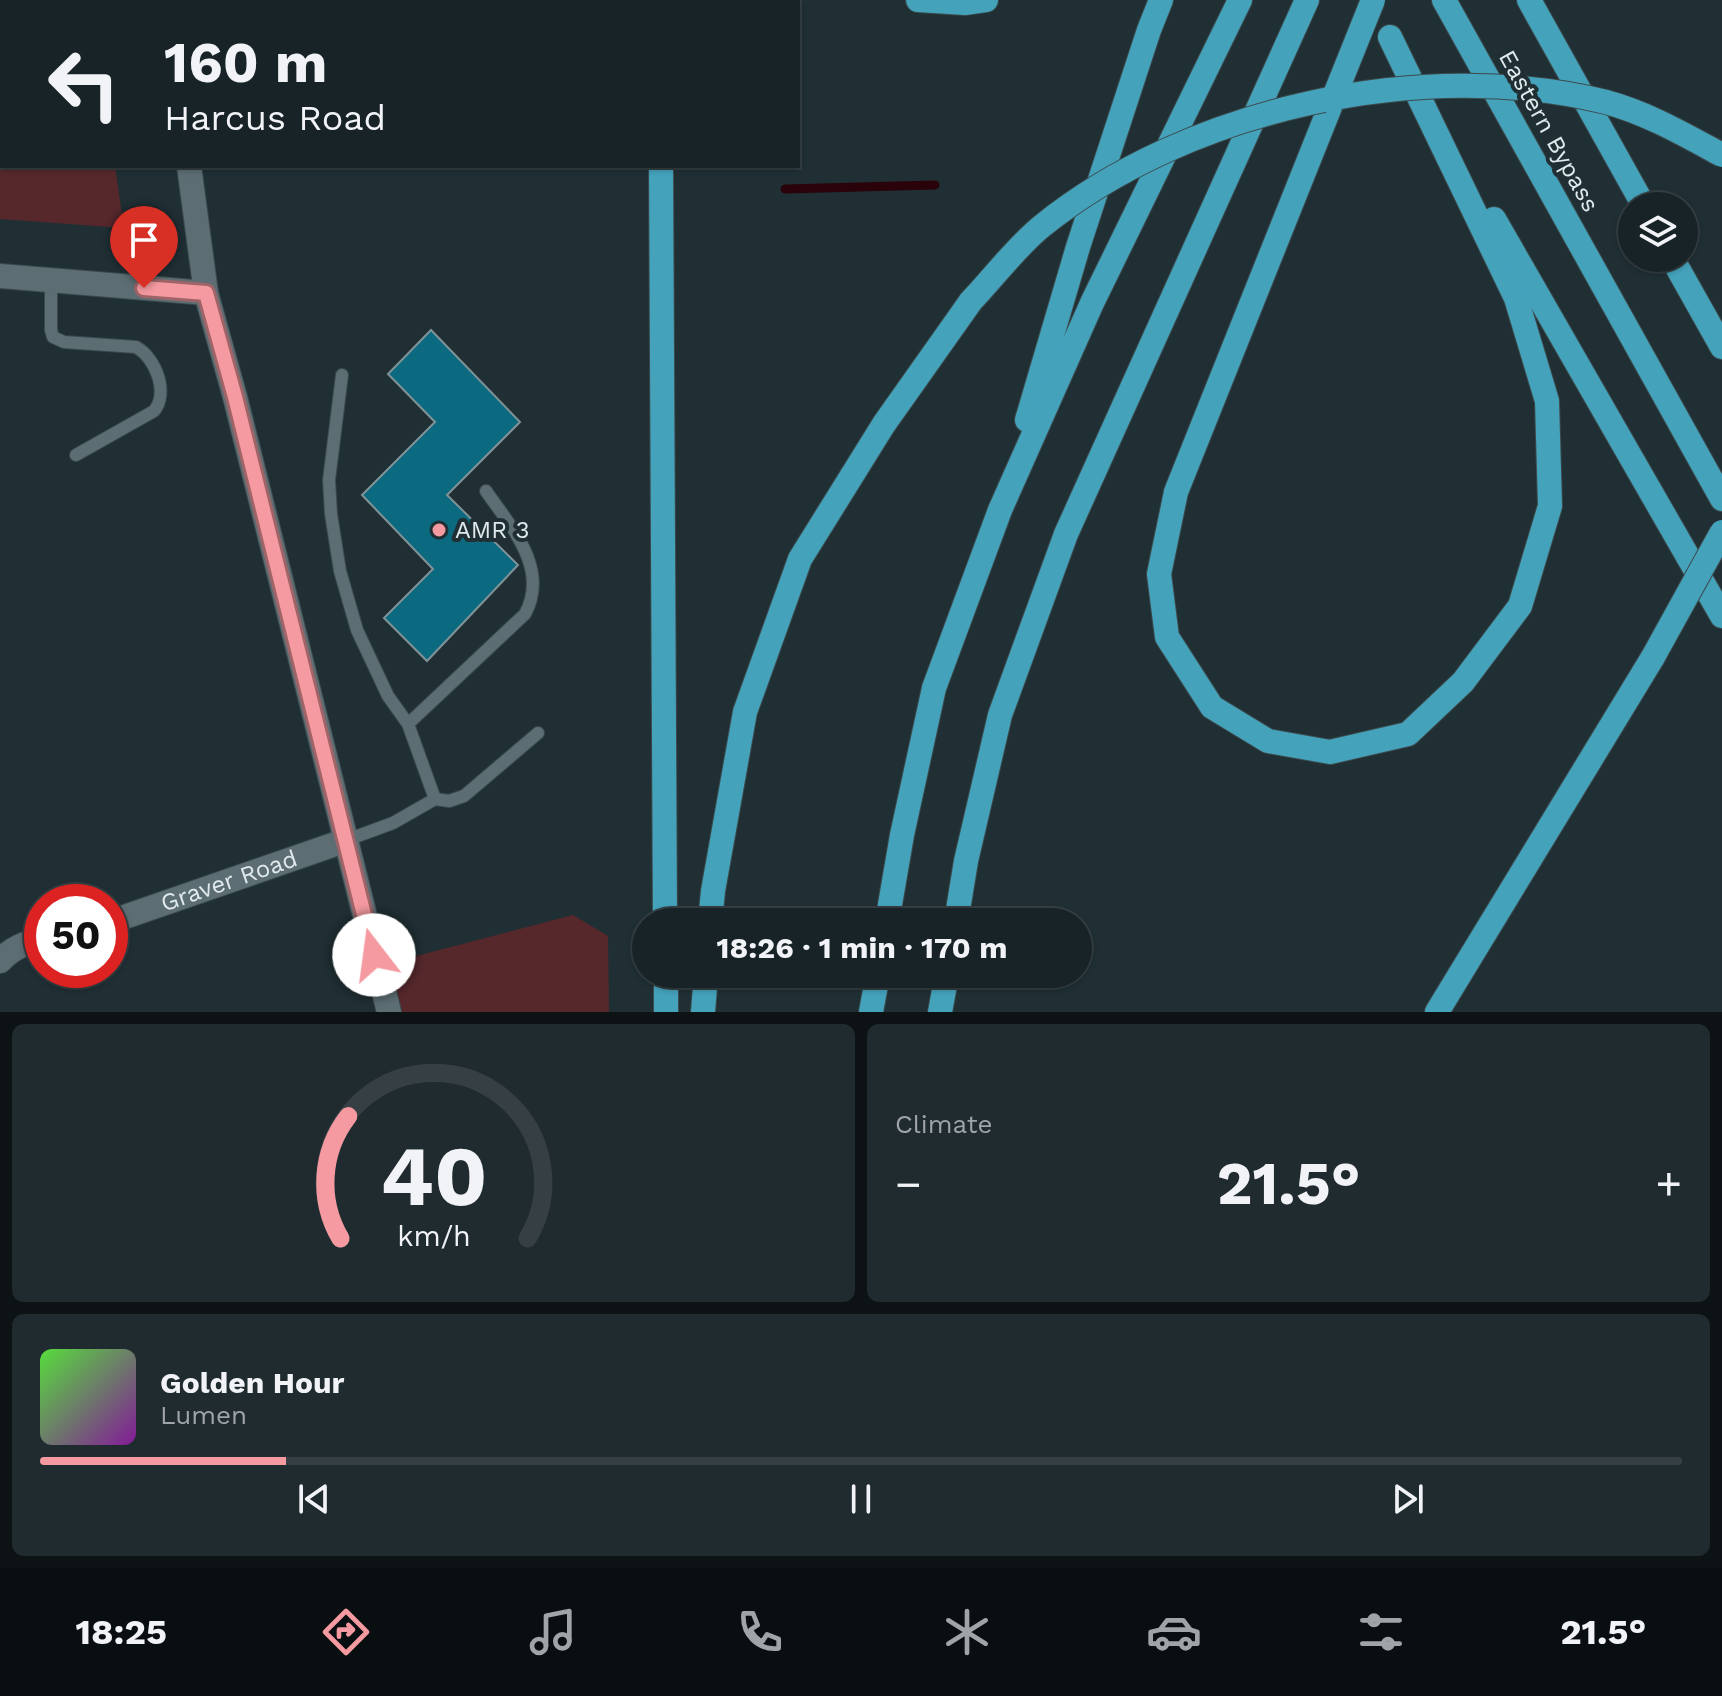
<!DOCTYPE html>
<html lang="en">
<head>
<meta charset="utf-8">
<style>
  :root { --surface:#172327; --page:#202b2f; --text:#f1f3f6; --muted:#9ea4a7; --line:#364044; --accent:#f49aa0 }
  body { margin:0; font-family:"Work Sans",sans-serif; background:var(--page); color:var(--text); height:100vh; display:flex; flex-direction:column; font-size:30px; white-space:nowrap }
  * { box-sizing:border-box; margin:0 }
  p { font-size:26px; color:var(--muted) }
  .icon { flex:none; width:44px; height:44px; fill:none; stroke:currentColor; stroke-width:2; stroke-linecap:round; stroke-linejoin:round }
  .map { position:relative; height:1012px; overflow:hidden }
  .details { display:flex; flex-direction:column; gap:12px; padding:12px; background:#0d1315; flex:1 }
  .details>* { flex:none }
  .banner { position:absolute; left:0px; top:0px; width:800px; height:168px; box-shadow:0 2px 6px #0004,0 0 0 2px var(--line); background:#172327; color:var(--text); overflow:hidden }
  .tools { position:absolute; left:1618px; top:192px; display:grid; gap:16px }
  .tools a { display:grid; place-items:center; width:80px; height:80px; border-radius:50%; background:var(--surface); box-shadow:0 2px 6px #0004,0 0 0 2px var(--line); font-size:40px }
  .speed { position:absolute; left:24px; top:884px; display:flex; gap:16px; font-size:40px; font-weight:700; text-align:center }
  .speed>* { display:grid; place-content:center; width:104px; height:104px; border-radius:50%; background:var(--surface); box-shadow:0 2px 6px #0004,0 0 0 2px var(--line); line-height:1 }
  .speed .limit { border:12px solid #d22; background:#fff; color:#111 }
  .pin { position:absolute; display:grid; place-items:center; width:68px; height:68px; color:#fff; margin:-82px -34px; border-radius:50% 50% 50% 0; rotate:-45deg; box-shadow:0 0 8px #0007 }
  .pin .icon { rotate:45deg }
  .me { position:absolute; width:88px; margin:-44px; rotate:345deg; stroke-linejoin:round; filter:drop-shadow(0 0 6px #0008) }
  .turn { display:flex; align-items:center; gap:28px; height:168px; padding:0 32px; font-size:36px }
  .turn .icon { width:104px; height:104px; stroke-width:2.5 }
  .turn b { display:block; font-size:56px; line-height:68px }
  .big { font-size:60px; font-weight:700; line-height:1.1 }
  .details .tile { flex:1; display:flex; flex-direction:column; justify-content:center; gap:12px; min-width:0; padding:0 28px; border-radius:12px; background:var(--page) }
  .details .dial { align-items:center; gap:0 }
  .dial svg { height:208px; overflow:visible; fill:none; stroke:var(--line); stroke-width:7; stroke-linecap:round; text-anchor:middle }
  .dial text { fill:var(--text); stroke:none }
  .song { display:flex; align-items:center; gap:24px }
  .cover { width:96px; height:96px; border-radius:12px; background:linear-gradient(135deg,hsl(110 70% 55%),hsl(290 70% 35%)) }
  .played { height:8px; border-radius:4px; background:linear-gradient(90deg,var(--accent) 15%,var(--line) 15%) }
  .keys { display:flex; justify-content:space-around; direction:ltr }
  .heat { display:flex; justify-content:space-between; align-items:center; font-size:44px; direction:ltr }
  .details .tiles { flex:1; display:grid; gap:12px; grid-template-columns:1fr 1fr }
  .tile:last-child { grid-column:span 2 }
  .trip { position:absolute; left:632px; top:908px; width:460px; height:80px; border-radius:40px; background:var(--surface); box-shadow:0 2px 6px #0004,0 0 0 2px var(--line); font-weight:700; line-height:80px; text-align:center }
  .tab-bar { display:flex; height:128px; justify-content:space-around; align-items:center; background:#090e10; color:var(--muted) }
  .tab-bar .icon { width:56px; height:56px }
  .tab-bar .current { color:var(--accent) }
  .tab-bar b { font-size:36px; color:var(--text) }
  .map>svg:first-child { display:block }
  .green { fill:#56282c }
  .lines { fill:none; stroke-linecap:round; stroke-linejoin:round }
  .stream { stroke:#290309; stroke-width:9 }
  .building { fill:#0b6a7f; stroke:#819399; stroke-width:2 }
  .lane-casing { stroke:#3c4a4d; stroke-width:14 }
  .street-casing { stroke:#3c4a4d; stroke-width:26 }
  .secondary-casing { stroke:#3c4a4d; stroke-width:26 }
  .highway-casing { stroke:#3c4a4d; stroke-width:26 }
  .lane { stroke:#5c6d73; stroke-width:12 }
  .street { stroke:#5c6d73; stroke-width:24 }
  .secondary { stroke:#5c6d73; stroke-width:24 }
  .highway { stroke:#44a2bb; stroke-width:24 }
  .highway-bridge-casing { stroke:#3c4a4d; stroke-width:26; stroke-linecap:butt }
  .highway-bridge { stroke:#44a2bb; stroke-width:24 }
  .route-casing { stroke:#9f6468; stroke-width:20 }
  .route { stroke:#f49aa0; stroke-width:14 }
  .poi-dot { fill:#f49aa0; stroke:#1f2f34; stroke-width:3 }
  .labels { text-anchor:middle; stroke-width:8; stroke-linejoin:round; paint-order:stroke }
  .street-label { font-size:24px; fill:#e0eaed; stroke:#1f2f34 }
  .poi-label { font-size:24px; fill:#e0eaed; stroke:#1f2f34; text-anchor:start }
</style>
</head>
<body>
<div class="map">
<svg width="1722" height="1012" viewBox="0 0 1722 1012">
  <rect width="100%" height="100%" fill="#1f2f34"/>
  <!-- green -->
  <g class="green">
    <polygon points="0,0 91,0 91,2 2,2 2,166 115,166 124,228 0,219"/>
    <polygon points="573,915 608,936 609,1012 383,1012 377,991 401,960"/>
  </g>
  <g class="lines">
    <!-- stream -->
    <polyline class="stream" points="785,189 935,185"/>
  </g>
  <!-- building -->
  <g class="building">
    <polygon points="303,0 371,0 301,2"/>
    <polygon points="409,0 499,0 501,1 412,2"/>
    <polygon points="431,330 520,422 447,495 518,565 427,661 384,618 433,569 362,495 435,422 388,374"/>
  </g>
  <g class="lines">
    <defs>
      <g id="lane">
        <polyline points="250,0 251,2"/>
        <path d="M51,280v50l2,7 11,5 72,5c20,11 33,46 18,64l-78,44"/>
        <polyline points="342,375 329,480 331,514 340,571 357,630 388,696 408,724 435,799"/>
        <path d="M408,724l117,-110c25,-46 -15,-88 -39,-123"/>
        <polyline points="344,841 393,823 435,799 449,801 464,796 538,733"/>
      </g>
      <g id="street">
        <polyline points="0,276 206,293"/>
        <path id="s1" d="M110,922l234,-81"/>
        <path d="M0,961c12,-13 25,-18 42,-22"/>
      </g>
      <g id="secondary">
        <polyline points="167,0 167,2"/>
        <polyline points="189,166 206,293 235,397 389,1012"/>
      </g>
      <g id="highway">
        <polyline points="661,0 661,2"/>
        <polyline points="918,0 965,3 986,0"/>
        <polyline points="1444,0 1722,499"/>
        <polyline points="1529,0 1644,206"/>
        <polyline points="1332,102 1176,492 1159,574 1167,637 1212,707 1268,741 1330,752 1408,734 1463,682 1520,606 1550,506 1547,401 1516,298 1390,37"/>
        <polyline points="661,166 665,922"/>
        <polyline points="1494,219 1722,616"/>
        <polyline points="1672,258 1722,347"/>
        <polyline points="1027,420 1078,247 1149,30 1161,0"/>
        <polyline points="710,922 713,891 745,712 800,559 884,424 971,301"/>
        <polyline points="887,922 902,835 934,688 1000,510 1092,303 1240,0"/>
        <polyline points="956,922 966,861 1000,715 1066,534 1307,0"/>
        <polyline points="666,974 666,1012"/>
        <polyline points="703,1012 706,974"/>
        <polyline points="871,1012 878,974"/>
        <polyline points="940,1012 947,974"/>
        <polyline points="1437,1012 1653,657"/>
      </g>
    </defs>
    <!-- lane casing -->
    <use href="#lane" class="lane-casing"/>
    <!-- street casing -->
    <use href="#street" class="street-casing"/>
    <!-- secondary casing -->
    <use href="#secondary" class="secondary-casing"/>
    <!-- highway casing -->
    <use href="#highway" class="highway-casing"/>
    <!-- lane -->
    <use href="#lane" class="lane"/>
    <!-- street -->
    <use href="#street" class="street"/>
    <!-- secondary -->
    <use href="#secondary" class="secondary"/>
    <!-- highway -->
    <use href="#highway" class="highway"/>
    <defs>
      <g id="highway-bridge">
        <polyline points="1332,102 1373,0"/>
        <path d="M971,301c23,-24 45,-54 71,-75 146,-118 382,-169 564,-124 41,11 79,33 116,53"/>
        <polyline points="1653,657 1722,532"/>
      </g>
    </defs>
    <!-- highway-bridge casing -->
    <use href="#highway-bridge" class="highway-bridge-casing"/>
    <!-- highway-bridge -->
    <use href="#highway-bridge" class="highway-bridge"/>
  </g>
  <g class="lines">
    <defs>
      <polyline id="route" points="144,288 206,293 235,397 374,955"/>
    </defs>
    <!-- route casing -->
    <use href="#route" class="route-casing"/>
    <!-- route -->
    <use href="#route" class="route"/>
  </g>
  <!-- markers -->
  <circle class="poi-dot" cx="439" cy="530" r="8"/>
  <g class="labels">
    <!-- street labels -->
    <g class="street-label">
      <text transform="translate(1549 131) rotate(61)" y="8">Eastern Bypass</text>
      <text dy="8" stroke="none"><textPath href="#s1" startOffset="126">Graver Road</textPath></text>
    </g>
    <!-- poi labels -->
    <g class="poi-label">
      <text x="455" y="538">AMR 3</text>
    </g>
  </g>
</svg>
<div class="tools">
<a><svg class="icon" aria-label="layers" viewBox="0 0 24 24"><path d="M12 4l9 5-9 5-9-5zM3 14l9 5 9-5"/></svg></a>
</div>
<div class="speed"><div class="limit">50</div></div>
<div class="pin" style="left:144px;top:288px;background:#d93025"><svg class="icon" aria-label="arrive" viewBox="0 0 24 24"><path d="M6 21V4h12l-3 4 3 4H6"/></svg></div>
<svg class="me" style="left:374px;top:955px" viewBox="-20 -20 40 40"><circle r="19" fill="#fff"/><path d="M0-13L10 11 0 6-10 11z" fill="#f49aa0"/></svg>
<div class="trip">18:26 · 1 min · 170 m</div>
<div class="banner">
<div class="turn"><svg class="icon" aria-label="left" viewBox="0 0 24 24"><path d="M17 20v-9H6M10 6l-5 5 5 5"/></svg><div><b>160 m</b>Harcus Road</div></div>
</div>
</div>
<section class="details">
<div class="tiles">
<div class="tile dial"><svg viewBox="0 0 100 80">
<path d="M14 69A42 42 0 1 1 86 69"/>
<path d="M14 69A42 42 0 0 1 17 22" stroke="#f49aa0"/>
<text x="50" y="56" font-size="32" font-weight="700">40</text>
<text x="50" y="72" font-size="11">km/h</text>
</svg></div>
<div class="tile"><p>Climate</p>
<div class="heat"><a>−</a><b class="big">21.5°</b><a>+</a></div>
</div>
<div class="tile">
<div class="song"><i class="cover"></i><div><b>Golden Hour</b><p>Lumen</p></div></div>
<div class="played"></div>
<div class="keys"><svg class="icon" aria-label="previous" viewBox="0 0 24 24"><path d="M18 5L8 12l10 7zM5 5v14"/></svg><svg class="icon" aria-label="pause" viewBox="0 0 24 24"><path d="M8 5v14M16 5v14"/></svg><svg class="icon" aria-label="next" viewBox="0 0 24 24"><path d="M6 5l10 7-10 7zM19 5v14"/></svg></div>
</div>
</div>
</section>
<nav class="tab-bar">
<b>18:25</b>
<svg class="icon current" aria-label="directions" viewBox="0 0 24 24"><path d="M12 3l9 9-9 9-9-9zM9 14v-3h6M13 9l2 2-2 2"/></svg>
<svg class="icon" aria-label="music" viewBox="0 0 24 24"><path d="M9 18V5l10-2v13"/><circle cx="6" cy="18" r="3"/><circle cx="16" cy="16" r="3"/></svg>
<svg class="icon" aria-label="phone" viewBox="0 0 24 24"><path d="M5 4h4l2 5-3 2q2 4 5 5l2-3 5 2v4C11 20 4 13 5 4z"/></svg>
<svg class="icon" aria-label="climate" viewBox="0 0 24 24"><path d="M12 3v18M4 7l16 10M4 17L20 7"/></svg>
<svg class="icon" aria-label="car" viewBox="0 0 24 24"><path d="M5 17H2v-5l4-1 3-4h7l3 4 3 1v5h-3M9 17h6M6 11h13"/><circle cx="7" cy="17" r="2"/><circle cx="17" cy="17" r="2"/></svg>
<svg class="icon" aria-label="filters" viewBox="0 0 24 24"><path d="M4 7h16M4 17h16"/><circle cx="9" cy="7" r="2"/><circle cx="15" cy="17" r="2"/></svg>
<b>21.5°</b>
</nav>
</body>
</html>
